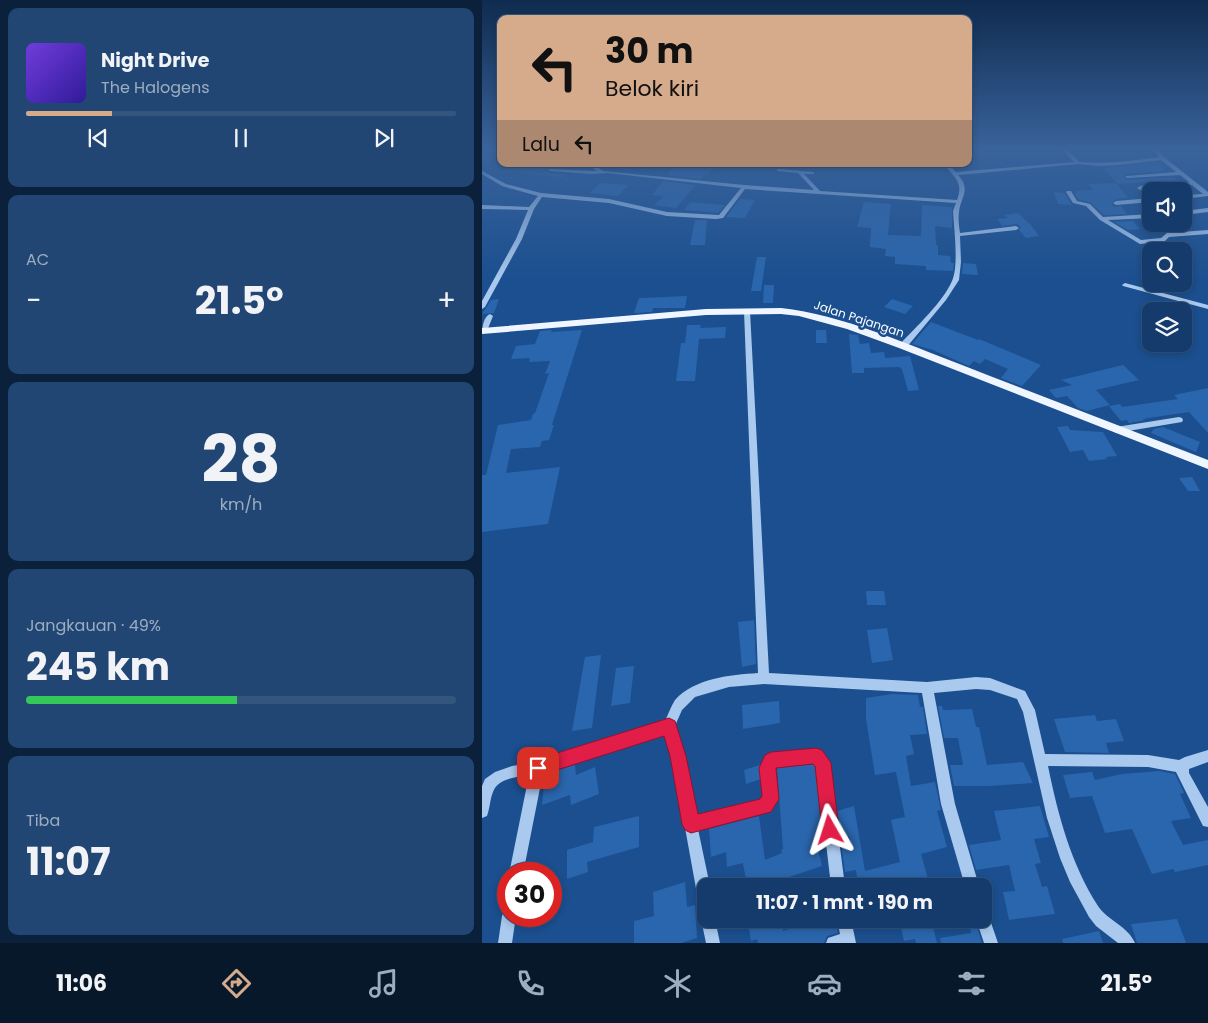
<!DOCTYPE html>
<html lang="id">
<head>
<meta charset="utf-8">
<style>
  :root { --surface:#143b6b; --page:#214673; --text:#f1f3f6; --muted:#9dadc1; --line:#33557e; --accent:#d6ab8b }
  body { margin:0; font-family:Poppins,sans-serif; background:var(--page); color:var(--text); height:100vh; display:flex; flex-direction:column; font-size:19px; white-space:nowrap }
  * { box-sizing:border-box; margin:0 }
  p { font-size:16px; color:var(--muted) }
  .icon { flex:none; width:28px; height:28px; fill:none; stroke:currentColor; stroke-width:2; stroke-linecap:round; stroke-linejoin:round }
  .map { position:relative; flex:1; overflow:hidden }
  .side { display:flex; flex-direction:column; gap:8px; padding:8px; background:#0b203b; width:482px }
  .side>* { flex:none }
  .guide { position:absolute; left:15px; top:15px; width:475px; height:152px; border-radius:10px; box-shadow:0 2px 8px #0003,0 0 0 1px var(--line); background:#d6ab8b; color:#111; overflow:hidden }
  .tools { position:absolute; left:660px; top:182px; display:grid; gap:10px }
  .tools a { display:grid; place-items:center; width:50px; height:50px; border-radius:10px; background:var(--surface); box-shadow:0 2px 8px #0003,0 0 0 1px var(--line); font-size:25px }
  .speed { position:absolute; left:15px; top:862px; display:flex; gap:10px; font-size:25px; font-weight:700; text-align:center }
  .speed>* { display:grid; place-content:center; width:65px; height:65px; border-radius:50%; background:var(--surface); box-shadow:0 2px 8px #0003,0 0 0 1px var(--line); line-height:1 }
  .speed .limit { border:8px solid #d22; background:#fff; color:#111 }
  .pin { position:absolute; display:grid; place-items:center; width:42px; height:42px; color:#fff; margin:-21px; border-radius:10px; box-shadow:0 2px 8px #0006 }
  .me { position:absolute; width:55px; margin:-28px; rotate:354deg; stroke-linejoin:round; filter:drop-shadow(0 0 4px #0008) }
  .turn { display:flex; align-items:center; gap:18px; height:105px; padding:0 25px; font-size:22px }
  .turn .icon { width:65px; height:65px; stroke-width:2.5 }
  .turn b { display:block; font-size:35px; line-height:42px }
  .then { display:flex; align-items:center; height:48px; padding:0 25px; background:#0003; gap:10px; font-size:19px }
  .big { font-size:38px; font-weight:700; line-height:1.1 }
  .side .card { flex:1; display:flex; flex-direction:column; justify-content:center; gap:8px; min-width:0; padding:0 18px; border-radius:10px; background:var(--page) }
  .side .dial { align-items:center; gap:0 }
  .dial b { font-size:65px; line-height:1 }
  .song { display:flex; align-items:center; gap:15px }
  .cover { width:60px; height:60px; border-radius:8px; background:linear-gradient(135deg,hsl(260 70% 55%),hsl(250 70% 35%)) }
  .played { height:5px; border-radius:2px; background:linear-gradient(90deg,var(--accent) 20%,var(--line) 20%) }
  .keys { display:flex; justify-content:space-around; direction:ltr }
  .heat { display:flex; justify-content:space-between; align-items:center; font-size:28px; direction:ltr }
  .charge { height:8px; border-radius:4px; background:linear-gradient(90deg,#34c759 49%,var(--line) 0) }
  .trip { position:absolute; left:215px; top:878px; width:295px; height:50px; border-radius:10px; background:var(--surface); box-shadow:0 2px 8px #0003,0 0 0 1px var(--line); font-weight:700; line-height:50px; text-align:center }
  .dock { display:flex; height:80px; justify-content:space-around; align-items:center; background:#08182b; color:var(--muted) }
  .dock .icon { width:35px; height:35px }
  .dock .active { color:var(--accent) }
  .dock b { font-size:22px; color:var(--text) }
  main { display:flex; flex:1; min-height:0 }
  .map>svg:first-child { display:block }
  .building { fill:#2a66ad }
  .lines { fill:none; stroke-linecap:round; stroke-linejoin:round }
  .minor { fill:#a9c9ee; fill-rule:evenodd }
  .major { fill:#f0f6ff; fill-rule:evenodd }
  .route { fill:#e11d48; stroke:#92132f }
  .labels { text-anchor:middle; stroke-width:5; stroke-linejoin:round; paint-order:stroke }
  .street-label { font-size:12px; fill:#fff; stroke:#1b4f8f }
</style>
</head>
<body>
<main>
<section class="side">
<div class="card">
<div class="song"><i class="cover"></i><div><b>Night Drive</b><p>The Halogens</p></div></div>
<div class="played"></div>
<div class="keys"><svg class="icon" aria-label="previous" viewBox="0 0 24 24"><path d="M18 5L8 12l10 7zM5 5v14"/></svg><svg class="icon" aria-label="pause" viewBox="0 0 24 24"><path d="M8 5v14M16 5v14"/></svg><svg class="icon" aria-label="next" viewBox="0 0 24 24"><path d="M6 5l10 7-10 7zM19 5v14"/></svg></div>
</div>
<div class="card"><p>AC</p>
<div class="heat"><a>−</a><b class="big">21.5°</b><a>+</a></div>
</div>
<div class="card dial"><b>28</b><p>km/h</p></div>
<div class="card"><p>Jangkauan · 49%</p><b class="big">245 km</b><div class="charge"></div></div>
<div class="card"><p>Tiba</p><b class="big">11:07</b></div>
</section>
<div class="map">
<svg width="726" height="943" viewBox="0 0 726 943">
  <rect width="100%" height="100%" fill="#1b4f8f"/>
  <!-- building -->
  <g class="building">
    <polygon points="674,162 684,171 645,174 641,178 645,180 691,177 695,180 636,184 621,168"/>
    <polygon points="34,164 92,164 89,168 68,167 64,169 68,173 84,174 82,177 19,172"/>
    <polygon points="222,164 234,164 225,176 222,175 219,179 185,175 193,165 218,168"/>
    <polygon points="181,181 214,185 194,208 172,205 182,196 170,195"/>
    <polygon points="118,183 146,185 136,196 108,193"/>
    <polygon points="634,183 646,198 634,199 629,204 633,207 639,206 645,214 622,215 609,203 596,199 592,193 595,193 594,191 611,190 606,184"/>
    <polygon points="572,192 582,193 590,205 576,204"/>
    <polygon points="258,199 273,200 263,218 244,217"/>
    <polygon points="208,202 243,205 236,213 202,210"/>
    <polygon points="382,202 409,204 406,235 439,236 440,205 470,207 470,228 453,226 454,245 456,245 456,255 468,256 469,263 472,263 471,271 444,270 444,266 413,264 413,257 403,256 404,249 388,247 389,228 375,227"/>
    <polygon points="536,213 548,224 557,236 544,238 537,230 539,227 535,224 520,226 515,219 526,218 522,215"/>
    <polygon points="213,220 225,220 223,245 208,245"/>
    <polygon points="651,221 658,229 646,230 632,222"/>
    <polygon points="275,257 284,257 279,291 269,291"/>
    <polygon points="481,263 494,264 496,275 480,274"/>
    <polygon points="282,285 292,285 291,303 281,303"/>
    <polygon points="205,296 203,308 171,308 170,312 152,313 157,298"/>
    <polygon points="17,299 12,313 0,314 9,300"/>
    <polygon points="410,299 431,306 423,314 402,307"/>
    <polygon points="449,322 496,340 497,339 559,365 540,386 519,378 526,369 503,359 498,364 492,361 487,366 451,350 430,344"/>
    <polygon points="205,325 219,325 218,328 244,327 243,338 217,339 213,381 194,381 199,343 203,343"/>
    <polygon points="70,330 69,332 100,330 70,425 72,425 67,440 60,441 58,447 29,449 24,473 78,467 66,524 0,532 0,475 4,475 16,425 49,420 51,414 53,413 67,373 63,374 68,361 47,362 48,358 29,359 34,346 53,344 58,331"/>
    <polygon points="334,330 344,330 345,343 334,343"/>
    <polygon points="367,334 376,335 378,344 387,343 389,353 402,352 403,358 428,356 437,390 426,391 420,369 417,367 382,368 382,373 370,373"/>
    <polygon points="641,365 657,380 614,390 628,405 605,411 596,408 585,396 574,398 567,390 590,385 579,380"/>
    <polygon points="726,388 726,433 707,412 660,419 664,420 647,423 645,420 639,421 627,406 638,404 640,407 696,399 692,395"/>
    <polygon points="586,426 588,430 621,432 635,456 624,457 625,459 607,461 601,450 588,452 575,427"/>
    <polygon points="681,427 718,442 714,452 669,433 672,429"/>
    <polygon points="710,477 718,491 706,491 697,478"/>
    <polygon points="384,591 402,591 404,605 385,605"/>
    <polygon points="272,620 274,664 260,667 256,622"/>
    <polygon points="405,628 411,660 390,663 385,630"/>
    <polygon points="119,655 110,728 90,731 103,657"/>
    <polygon points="152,666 148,703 129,706 134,668"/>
    <polygon points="410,694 436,695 438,707 441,707 445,734 428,735 432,754 424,756 429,786 453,782 459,810 455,811 465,847 439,854 448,886 376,886 374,870 363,872 355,811 372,806 383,871 418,862 409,820 423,817 414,772 393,775 384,719 384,698"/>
    <polygon points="297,701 298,723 261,729 260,705"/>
    <polygon points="456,706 460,706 461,710 490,709 494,727 497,727 505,765 541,762 551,783 507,786 472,786 468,765 481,765 476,738 462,738"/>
    <polygon points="613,715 615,721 634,719 642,741 624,743 627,753 583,752 572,719"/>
    <polygon points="331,764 333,767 341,835 333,837 340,866 295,881 295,886 265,886 261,863 245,867 244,852 229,857 227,829 277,816 283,860 300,853 299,850 301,849 295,768"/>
    <polygon points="93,765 94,775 113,767 117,794 89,805 88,795 60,805 63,774"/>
    <polygon points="278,765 279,779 264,784 262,770"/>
    <polygon points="677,771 693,774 702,793 698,794 709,818 689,821 701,845 726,840 726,865 693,872 691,869 670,874 650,829 623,833 610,796 588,798 581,775 610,772 613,780 640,774"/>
    <polygon points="558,806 567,837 552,839 559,863 553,864 560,887 565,886 573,914 527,920 521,892 533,891 527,865 494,870 487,845 519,840 512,811"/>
    <polygon points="157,816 157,847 105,862 106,872 85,879 85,850 111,842 112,827"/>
    <polygon points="203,882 205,907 213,905 215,938 199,943 152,943 152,921 172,916 171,892"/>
    <polygon points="274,919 299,919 301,931 337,919 353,919 356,933 345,936 342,943 276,943 275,939 269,941 266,922"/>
    <polygon points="417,919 449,919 455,943 434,943 433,939 422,941"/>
    <polygon points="695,919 704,943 655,943 649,924"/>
    <polygon points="495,927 500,943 459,943 458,938 489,933 488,928"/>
    <polygon points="617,931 621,943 581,943 580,939"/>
  </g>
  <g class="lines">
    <!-- minor -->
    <g class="minor">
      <path d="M579,148h5l13,14c27,2 53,-1 80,-5l-6,-9h4l7,9 44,35v4l-25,3v-4l20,-1 -11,-9 -52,5 -3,-2 3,-2 49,-4 -9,-7 -53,3 -2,-1 2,-1 49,-4 -15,-12 -41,5 -21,1 -21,-2 -120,11c14,15 2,23 1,37 -1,7 0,14 1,21l56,-7 3,2 -3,2 -56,6 1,26 -2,18 -13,20 -40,48h-6v-4c16,-17 43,-42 52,-63 7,-15 2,-53 1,-70l3,-8 -211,-14 -22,29 -7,1 -49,-3 -58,-13 -67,-6 -8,12 -12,30 -37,68 -3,2v-8l34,-62 12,-29 -46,-1v-4l47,2 9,-11 -36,-10 -20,-12v-3l24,13 35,9 68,6 58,13 52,3 22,-27 -133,-15 -18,1 -40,-3 -2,-1 2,-1 47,2 -10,-7h5l11,7 141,14 70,5 -16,-17 -21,-2v-2h2l35,3v2h-10l16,17 137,9c7,-19 -3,-22 -13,-36h4l8,8 118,-10z"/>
      <polygon points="585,191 589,191 595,201 608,204 621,217 669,214 669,218 626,220 659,240 679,238 685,233 726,230 726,234 687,237 683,241 658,244 618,220 604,206 591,203 584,192"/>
      <polygon points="669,198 669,202 634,205 631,203 634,201"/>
      <polygon points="726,208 726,212 701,215 701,211"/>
      <polygon points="643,283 726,305 726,309 641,286 640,285"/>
      <path d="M265,309l3,2 19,362 158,9 49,-5 14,1 35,13 10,19 10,44 103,1 31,5 6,-3 23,-7v12l-19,7v4l19,34v20l-5,-1 -27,-54 -28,-5 -100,-1c10,49 23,98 50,140 10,15 30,20 37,37h-17l-22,-17 -7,-9 -19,-35 -10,-24 -13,-40 -24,-106 -6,-13 -27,-9 -14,-1 -42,4 21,111 24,82h-14l-24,-82 -19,-111 -158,-9 -35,3 -34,10 -13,13 -7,16 9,30 12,60 65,-16 3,-3 -2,-34c2,-6 6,-8 12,-10l42,-3c6,2 11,7 13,13l16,123h-14l-14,-120 -3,-4 -38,3 -1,1 3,33 -8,12 -72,18 12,57h-4v26l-5,-2 -2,-5 -27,-149 -7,-23 -122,40 -20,101h-14l20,-99c-12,2 -31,3 -36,17 -3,7 -3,16 -6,24l-5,2v-32l3,-7 10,-7 17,-6 26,-4 127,-41c3,-6 6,-15 10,-21 20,-22 55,-25 83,-27l-14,-362z"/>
      <path d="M8,314l3,2 -6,15 -1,1 -4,1c0,-6 2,-17 8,-19z"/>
      <polygon points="697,417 700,418 701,420 700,422 634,433 630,430 634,427"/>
      <polygon points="26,909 26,916 34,916 30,943 16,943 20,916 22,911"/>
      <polygon points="501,912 506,914 516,943 502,943 494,919 501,919"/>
      <polygon points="224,913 224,919 233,919 238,943 224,943 219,919 221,914"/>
      <polygon points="355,919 369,919 374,943 344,943 346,938 358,934"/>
    </g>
    <!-- major -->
    <path class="major" d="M299,308c62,7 123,35 181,57 82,32 164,63 246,95v9l-309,-121 -52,-19 -48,-13 -18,-2 -75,1 -224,19v-6l224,-19z"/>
  </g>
  <!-- sky -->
  <linearGradient id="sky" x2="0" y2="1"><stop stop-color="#0f2b4f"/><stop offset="0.53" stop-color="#39639b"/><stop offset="1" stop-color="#39639b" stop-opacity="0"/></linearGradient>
  <rect width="726" height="280" fill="url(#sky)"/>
  <!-- route -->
  <polygon class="route" points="187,718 193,721 204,756 216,814 278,799 280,796 277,768 283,755 289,752 334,748 340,750 349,763 357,830 355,837 348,839 342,837 340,830 333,766 331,764 294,768 297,799 289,812 209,833 203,830 200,824 188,756 182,736 56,776 50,773 48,768 50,762 56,759"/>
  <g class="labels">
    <!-- street labels -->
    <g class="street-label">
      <text transform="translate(377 319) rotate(18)" y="4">Jalan Pajangan</text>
    </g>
  </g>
</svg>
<div class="tools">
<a><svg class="icon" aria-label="sound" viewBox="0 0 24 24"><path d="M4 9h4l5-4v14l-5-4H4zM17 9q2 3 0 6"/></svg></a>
<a><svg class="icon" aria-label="search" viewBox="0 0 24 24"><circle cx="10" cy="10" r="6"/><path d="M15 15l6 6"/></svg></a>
<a><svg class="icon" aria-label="layers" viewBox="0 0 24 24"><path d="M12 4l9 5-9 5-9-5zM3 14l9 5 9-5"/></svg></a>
</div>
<div class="speed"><div class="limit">30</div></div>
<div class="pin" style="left:56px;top:768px;background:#d93025"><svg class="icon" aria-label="arrive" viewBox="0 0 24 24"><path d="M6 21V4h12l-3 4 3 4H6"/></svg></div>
<svg class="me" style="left:348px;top:830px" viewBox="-20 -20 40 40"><path d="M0-17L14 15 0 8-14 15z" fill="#e11d48" stroke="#fff" stroke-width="4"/></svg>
<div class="trip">11:07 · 1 mnt · 190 m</div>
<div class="guide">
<div class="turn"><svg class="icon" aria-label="left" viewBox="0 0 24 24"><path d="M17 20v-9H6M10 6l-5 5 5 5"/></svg><div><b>30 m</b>Belok kiri</div></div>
<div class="then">Lalu<svg class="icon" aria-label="left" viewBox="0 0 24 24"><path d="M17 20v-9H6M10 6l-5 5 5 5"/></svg></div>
</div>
</div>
</main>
<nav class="dock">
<b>11:06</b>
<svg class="icon active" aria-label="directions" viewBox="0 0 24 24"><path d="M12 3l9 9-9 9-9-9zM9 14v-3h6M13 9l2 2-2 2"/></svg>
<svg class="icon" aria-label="music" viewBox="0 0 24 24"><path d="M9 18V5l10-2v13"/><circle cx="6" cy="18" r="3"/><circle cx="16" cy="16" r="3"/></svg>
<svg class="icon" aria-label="phone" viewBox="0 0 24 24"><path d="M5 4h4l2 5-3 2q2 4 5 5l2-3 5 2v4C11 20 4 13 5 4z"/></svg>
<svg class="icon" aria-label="climate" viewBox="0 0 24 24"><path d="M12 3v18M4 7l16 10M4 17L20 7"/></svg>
<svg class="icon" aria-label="car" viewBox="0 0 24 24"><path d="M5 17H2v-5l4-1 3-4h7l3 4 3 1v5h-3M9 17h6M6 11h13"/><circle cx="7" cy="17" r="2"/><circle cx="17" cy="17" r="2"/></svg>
<svg class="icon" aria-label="filters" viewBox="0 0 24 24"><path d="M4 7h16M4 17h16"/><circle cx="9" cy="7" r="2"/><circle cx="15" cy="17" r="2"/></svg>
<b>21.5°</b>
</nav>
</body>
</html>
